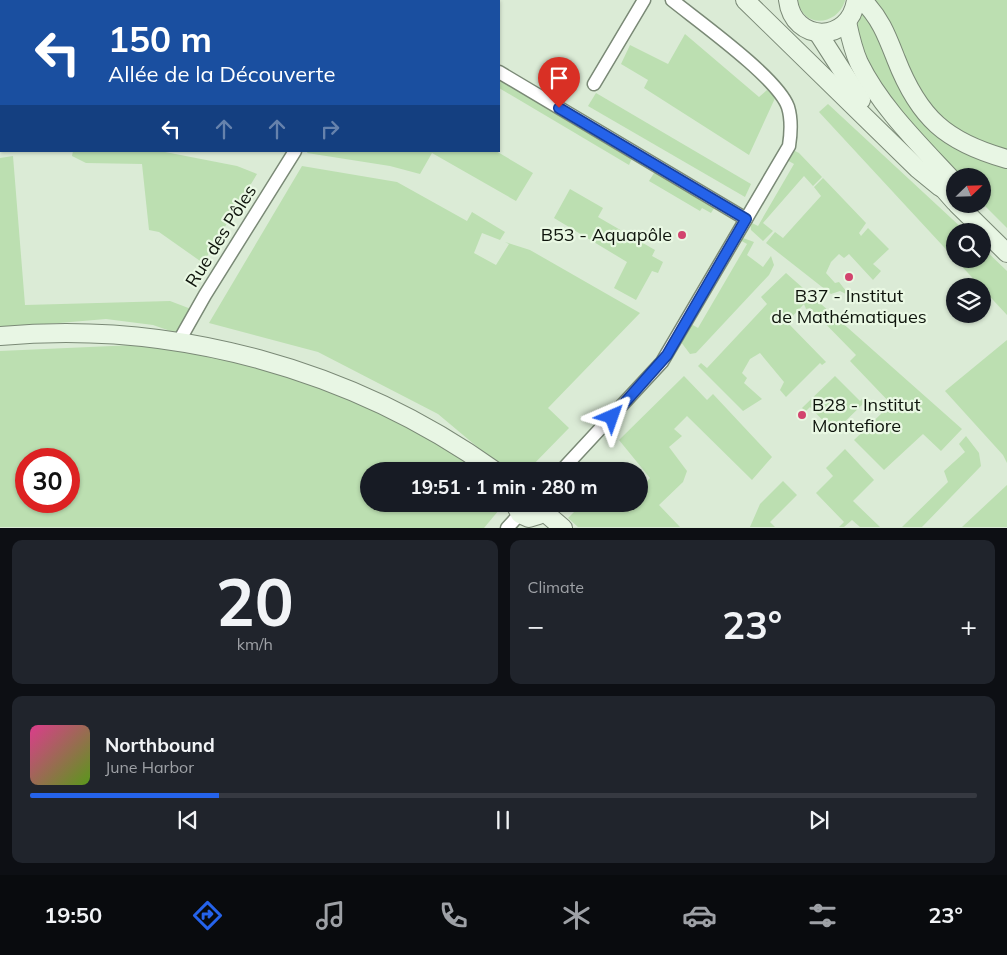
<!DOCTYPE html>
<html lang="en">
<head>
<meta charset="utf-8">
<style>
  :root { --surface:#171b24; --page:#20242c; --text:#f1f3f6; --muted:#9ea1a6; --line:#363941; --accent:#2563eb }
  body { margin:0; font-family:Mulish,sans-serif; background:var(--page); color:var(--text); height:100vh; display:flex; flex-direction:column; font-size:19px; white-space:nowrap }
  * { box-sizing:border-box; margin:0 }
  p { font-size:16px; color:var(--muted) }
  .icon { flex:none; width:28px; height:28px; fill:none; stroke:currentColor; stroke-width:2; stroke-linecap:round; stroke-linejoin:round }
  .map { position:relative; height:528px; overflow:hidden }
  .side { display:flex; flex-direction:column; gap:12px; padding:12px; background:#0d0f14; flex:1 }
  .side>* { flex:none }
  .top-card { position:absolute; left:0px; top:0px; width:500px; height:152px; box-shadow:0 1px 4px #0004; background:#1a4fa0; color:#fff; overflow:hidden }
  .needle { width:32px; rotate:67deg }
  .buttons { position:absolute; left:946px; top:168px; display:grid; gap:10px }
  .buttons a { display:grid; place-items:center; width:45px; height:45px; border-radius:50%; background:var(--surface); box-shadow:0 1px 4px #0004; font-size:25px }
  .speed { position:absolute; left:15px; top:448px; display:flex; gap:10px; font-size:25px; font-weight:700; text-align:center }
  .speed>* { display:grid; place-content:center; width:65px; height:65px; border-radius:50%; background:var(--surface); box-shadow:0 1px 4px #0004; line-height:1 }
  .speed .limit { border:8px solid #d22; background:#fff; color:#111 }
  .pin { position:absolute; display:grid; place-items:center; width:42px; height:42px; color:#fff; margin:-51px -21px; border-radius:50% 50% 50% 0; rotate:-45deg; box-shadow:0 0 5px #0007 }
  .pin .icon { rotate:45deg }
  .me { position:absolute; width:55px; margin:-28px; rotate:43deg; stroke-linejoin:round; filter:drop-shadow(0 0 4px #0008) }
  .turn { display:flex; align-items:center; gap:18px; height:105px; padding:0 25px; font-size:22px }
  .turn .icon { width:65px; height:65px; stroke-width:2.5 }
  .turn b { display:block; font-size:35px; line-height:42px }
  .lanes { display:flex; align-items:center; height:48px; padding:0 25px; background:#0003; justify-content:center; gap:25px; direction:ltr }
  .lanes .off { opacity:.35 }
  .big { font-size:38px; font-weight:700; line-height:1.1 }
  .side .widget { flex:1; display:flex; flex-direction:column; justify-content:center; gap:8px; min-width:0; padding:0 18px; border-radius:10px; background:var(--page) }
  .side .dial { align-items:center; gap:0 }
  .dial b { font-size:65px; line-height:1 }
  .song { display:flex; align-items:center; gap:15px }
  .cover { width:60px; height:60px; border-radius:8px; background:linear-gradient(135deg,hsl(330 70% 55%),hsl(90 70% 35%)) }
  .played { height:5px; border-radius:2px; background:linear-gradient(90deg,var(--accent) 20%,var(--line) 20%) }
  .keys { display:flex; justify-content:space-around; direction:ltr }
  .heat { display:flex; justify-content:space-between; align-items:center; font-size:28px; direction:ltr }
  .side .tiles { flex:1; display:grid; gap:12px; grid-template-columns:1fr 1fr }
  .widget:last-child { grid-column:span 2 }
  .trip { position:absolute; left:360px; top:462px; width:288px; height:50px; border-radius:25px; background:var(--surface); box-shadow:0 1px 4px #0004; font-weight:700; line-height:50px; text-align:center }
  .menu { display:flex; height:80px; justify-content:space-around; align-items:center; background:#090b0e; color:var(--muted) }
  .menu .icon { width:35px; height:35px }
  .menu .selected { color:var(--accent) }
  .menu b { font-size:22px; color:var(--text) }
  .map>svg:first-child { display:block }
  .green { fill:#bcdfb1; fill-rule:evenodd }
  .lines { fill:none; stroke-linecap:round; stroke-linejoin:round }
  .street-casing { stroke:#7a8976; stroke-width:15 }
  .secondary-casing { stroke:#7a8976; stroke-width:20 }
  .street { stroke:#fff; stroke-width:12 }
  .secondary { stroke:#e8f6e4; stroke-width:18 }
  .route-casing { stroke:#184099; stroke-width:12 }
  .route { stroke:#2563eb; stroke-width:9 }
  .poi-dot { fill:#d2446e; stroke:#e9f8e3; stroke-width:2 }
  .labels { text-anchor:middle; stroke-width:4.5; stroke-linejoin:round; paint-order:stroke }
  .poi-label { font-size:18px; fill:#0e140c; stroke:#e9f8e3; text-anchor:end }
  .street-label { font-size:18px; fill:#0e140c; stroke:#e9f8e3 }
</style>
</head>
<body>
<div class="map">
<svg width="1007" height="528" viewBox="0 0 1007 528">
  <rect width="100%" height="100%" fill="#dbebd6"/>
  <!-- green -->
  <g class="green">
    <polygon points="0,0 276,0 1,1 1,84"/>
    <path d="M798,0h47v1c-8,25 -43,28 -47,-1z"/>
    <polygon points="872,0 1007,0 1007,228 983,204 982,176 956,176 877,85 855,32 863,9"/>
    <polygon points="685,34 759,97 767,90 776,96 749,155 644,88 648,80 621,64 630,45 668,64"/>
    <polygon points="501,78 633,156 629,165 499,88"/>
    <polygon points="596,93 751,184 745,197 588,106"/>
    <polygon points="828,104 965,231 955,231 955,259 819,112"/>
    <polygon points="791,149 799,153 822,177 813,186 804,176 763,223 773,231 763,241 751,230 750,222 758,226 794,164 787,160"/>
    <polygon points="73,151 160,151 237,166 257,174 203,263 159,232 149,230 142,164 86,163 72,156"/>
    <polygon points="308,151 496,151 533,173 516,201 432,153 420,174 390,166 307,153"/>
    <polygon points="13,156 25,305 170,301 191,309 179,334 153,325 106,319 0,328 0,158"/>
    <polygon points="302,166 397,182 467,221 472,212 505,232 500,240 482,233 474,253 496,265 509,244 505,242 530,250 640,313 548,408 569,428 527,471 506,471 438,414 318,352 209,323"/>
    <polygon points="656,170 716,205 711,213 702,208 700,211 649,181"/>
    <polygon points="823,178 866,223 859,233 861,236 868,228 889,249 873,264 881,271 873,280 849,254 844,258 839,254 831,262 826,273 835,283 839,282 850,296 840,291 831,294 766,243 775,232 783,238 821,196 814,187"/>
    <polygon points="570,189 603,208 598,217 655,250 652,256 663,262 658,273 652,271 636,300 614,288 627,262 554,218"/>
    <polygon points="743,238 754,242 747,255 763,267 771,256 774,265 769,275 696,353 690,354 681,342 691,324 698,328 747,244 740,240"/>
    <polygon points="983,248 1007,271 1007,315 955,259 982,259"/>
    <polygon points="786,273 962,429 941,451 923,434 884,470 854,440 884,411 886,413 893,406 850,361 856,355 810,308 806,309 804,304 787,322 826,362 822,365 820,363 786,397 780,390 784,382 760,353 750,359 742,373 747,378 744,383 762,399 743,411 698,366 701,363 707,368 767,304 761,297"/>
    <polygon points="1007,340 1007,463 1003,455 945,391"/>
    <path d="M179,343l131,35 128,61 39,32h-108v33h135l-20,24 -484,-1v-176zM26,459h43v42h-43z"/>
    <polygon points="684,376 707,400 713,394 772,457 752,480 687,416 674,429 682,436 669,447 687,471 683,482 659,505 680,527 578,527 568,518 582,504 639,504 639,489 650,478 619,440"/>
    <polygon points="835,376 860,401 862,399 865,402 834,432 810,407 806,411 802,408"/>
    <polygon points="966,436 979,453 981,466 922,527 902,527 948,482 944,471 965,452 959,444"/>
    <polygon points="845,449 874,480 853,501 880,527 860,527 852,520 844,527 839,527 844,522 816,493 833,476 826,468"/>
    <polygon points="783,481 797,495 770,522 775,527 750,527 760,504"/>
    <polygon points="1007,485 1007,527 962,527"/>
  </g>
  <g class="lines">
    <defs>
      <g id="street">
        <polyline points="499,72 746,219"/>
        <polyline points="594,84 644,0"/>
        <polyline points="179,341 205,295 295,151"/>
        <path d="M561,471l101,-109 127,-216c2,-13 3,-26 -1,-39 -10,-29 -90,-86 -116,-107"/>
        <polyline points="507,528 520,514"/>
      </g>
      <g id="secondary">
        <polyline points="745,0 918,169 940,187"/>
        <path d="M788,0c5,43 62,44 68,0"/>
        <path d="M862,0c18,17 25,36 34,59 23,59 50,83 111,100"/>
        <path d="M847,22c3,14 6,28 12,41 22,45 62,83 96,120"/>
        <polyline points="818,33 861,100"/>
        <polyline points="933,177 955,202"/>
        <polyline points="957,204 1007,253"/>
        <path d="M0,336c174,-16 352,33 495,135"/>
        <polyline points="515,504 520,514 529,518 539,515 546,504"/>
        <polyline points="543,511 563,528"/>
      </g>
    </defs>
    <!-- street casing -->
    <use href="#street" class="street-casing"/>
    <!-- secondary casing -->
    <use href="#secondary" class="secondary-casing"/>
    <!-- street -->
    <use href="#street" class="street"/>
    <!-- secondary -->
    <use href="#secondary" class="secondary"/>
  </g>
  <g class="lines">
    <defs>
      <polyline id="route" points="559,108 746,219 667,355 612,417"/>
    </defs>
    <!-- route casing -->
    <use href="#route" class="route-casing"/>
    <!-- route -->
    <use href="#route" class="route"/>
  </g>
  <!-- markers -->
  <g class="poi-dot">
    <circle cx="682" cy="235" r="5"/>
    <circle cx="849" cy="277" r="5"/>
    <circle cx="802" cy="415" r="5"/>
  </g>
  <g class="labels">
    <!-- poi labels -->
    <g class="poi-label">
      <text x="672" y="241">B53 - Aquapôle</text>
      <text x="849" y="302" text-anchor="middle">B37 - Institut<tspan x="849" dy="21">de Mathématiques</tspan></text>
      <text x="812" y="411" text-anchor="start">B28 - Institut<tspan x="812" dy="21">Montefiore</tspan></text>
    </g>
    <!-- street labels -->
    <g class="street-label">
      <text transform="translate(221 236) rotate(-58)" y="6">Rue des Pôles</text>
    </g>
  </g>
</svg>
<div class="buttons">
<a><svg class="needle" viewBox="-14 -14 28 28"><path d="M0-13l5 13h-10z" fill="#e53935"/><path d="M0 13l5-13h-10z" fill="#9ea1a6"/></svg></a>
<a><svg class="icon" aria-label="search" viewBox="0 0 24 24"><circle cx="10" cy="10" r="6"/><path d="M15 15l6 6"/></svg></a>
<a><svg class="icon" aria-label="layers" viewBox="0 0 24 24"><path d="M12 4l9 5-9 5-9-5zM3 14l9 5 9-5"/></svg></a>
</div>
<div class="speed"><div class="limit">30</div></div>
<div class="pin" style="left:559px;top:108px;background:#d93025"><svg class="icon" aria-label="arrive" viewBox="0 0 24 24"><path d="M6 21V4h12l-3 4 3 4H6"/></svg></div>
<svg class="me" style="left:612px;top:417px" viewBox="-20 -20 40 40"><path d="M0-17L14 15 0 8-14 15z" fill="#2563eb" stroke="#fff" stroke-width="4"/></svg>
<div class="trip">19:51 · 1 min · 280 m</div>
<div class="top-card">
<div class="turn"><svg class="icon" aria-label="left" viewBox="0 0 24 24"><path d="M17 20v-9H6M10 6l-5 5 5 5"/></svg><div><b>150 m</b>Allée de la Découverte</div></div>
<div class="lanes"><svg class="icon" aria-label="left" viewBox="0 0 24 24"><path d="M17 20v-9H6M10 6l-5 5 5 5"/></svg><svg class="icon off" aria-label="ahead" viewBox="0 0 24 24"><path d="M12 20V5M6 11l6-6 6 6"/></svg><svg class="icon off" aria-label="ahead" viewBox="0 0 24 24"><path d="M12 20V5M6 11l6-6 6 6"/></svg><svg class="icon off" aria-label="right" viewBox="0 0 24 24"><path d="M7 20v-9h11M14 6l5 5-5 5"/></svg></div>
</div>
</div>
<section class="side">
<div class="tiles">
<div class="widget dial"><b>20</b><p>km/h</p></div>
<div class="widget"><p>Climate</p>
<div class="heat"><a>−</a><b class="big">23°</b><a>+</a></div>
</div>
<div class="widget">
<div class="song"><i class="cover"></i><div><b>Northbound</b><p>June Harbor</p></div></div>
<div class="played"></div>
<div class="keys"><svg class="icon" aria-label="previous" viewBox="0 0 24 24"><path d="M18 5L8 12l10 7zM5 5v14"/></svg><svg class="icon" aria-label="pause" viewBox="0 0 24 24"><path d="M8 5v14M16 5v14"/></svg><svg class="icon" aria-label="next" viewBox="0 0 24 24"><path d="M6 5l10 7-10 7zM19 5v14"/></svg></div>
</div>
</div>
</section>
<nav class="menu">
<b>19:50</b>
<svg class="icon selected" aria-label="directions" viewBox="0 0 24 24"><path d="M12 3l9 9-9 9-9-9zM9 14v-3h6M13 9l2 2-2 2"/></svg>
<svg class="icon" aria-label="music" viewBox="0 0 24 24"><path d="M9 18V5l10-2v13"/><circle cx="6" cy="18" r="3"/><circle cx="16" cy="16" r="3"/></svg>
<svg class="icon" aria-label="phone" viewBox="0 0 24 24"><path d="M5 4h4l2 5-3 2q2 4 5 5l2-3 5 2v4C11 20 4 13 5 4z"/></svg>
<svg class="icon" aria-label="climate" viewBox="0 0 24 24"><path d="M12 3v18M4 7l16 10M4 17L20 7"/></svg>
<svg class="icon" aria-label="car" viewBox="0 0 24 24"><path d="M5 17H2v-5l4-1 3-4h7l3 4 3 1v5h-3M9 17h6M6 11h13"/><circle cx="7" cy="17" r="2"/><circle cx="17" cy="17" r="2"/></svg>
<svg class="icon" aria-label="filters" viewBox="0 0 24 24"><path d="M4 7h16M4 17h16"/><circle cx="9" cy="7" r="2"/><circle cx="15" cy="17" r="2"/></svg>
<b>23°</b>
</nav>
</body>
</html>
